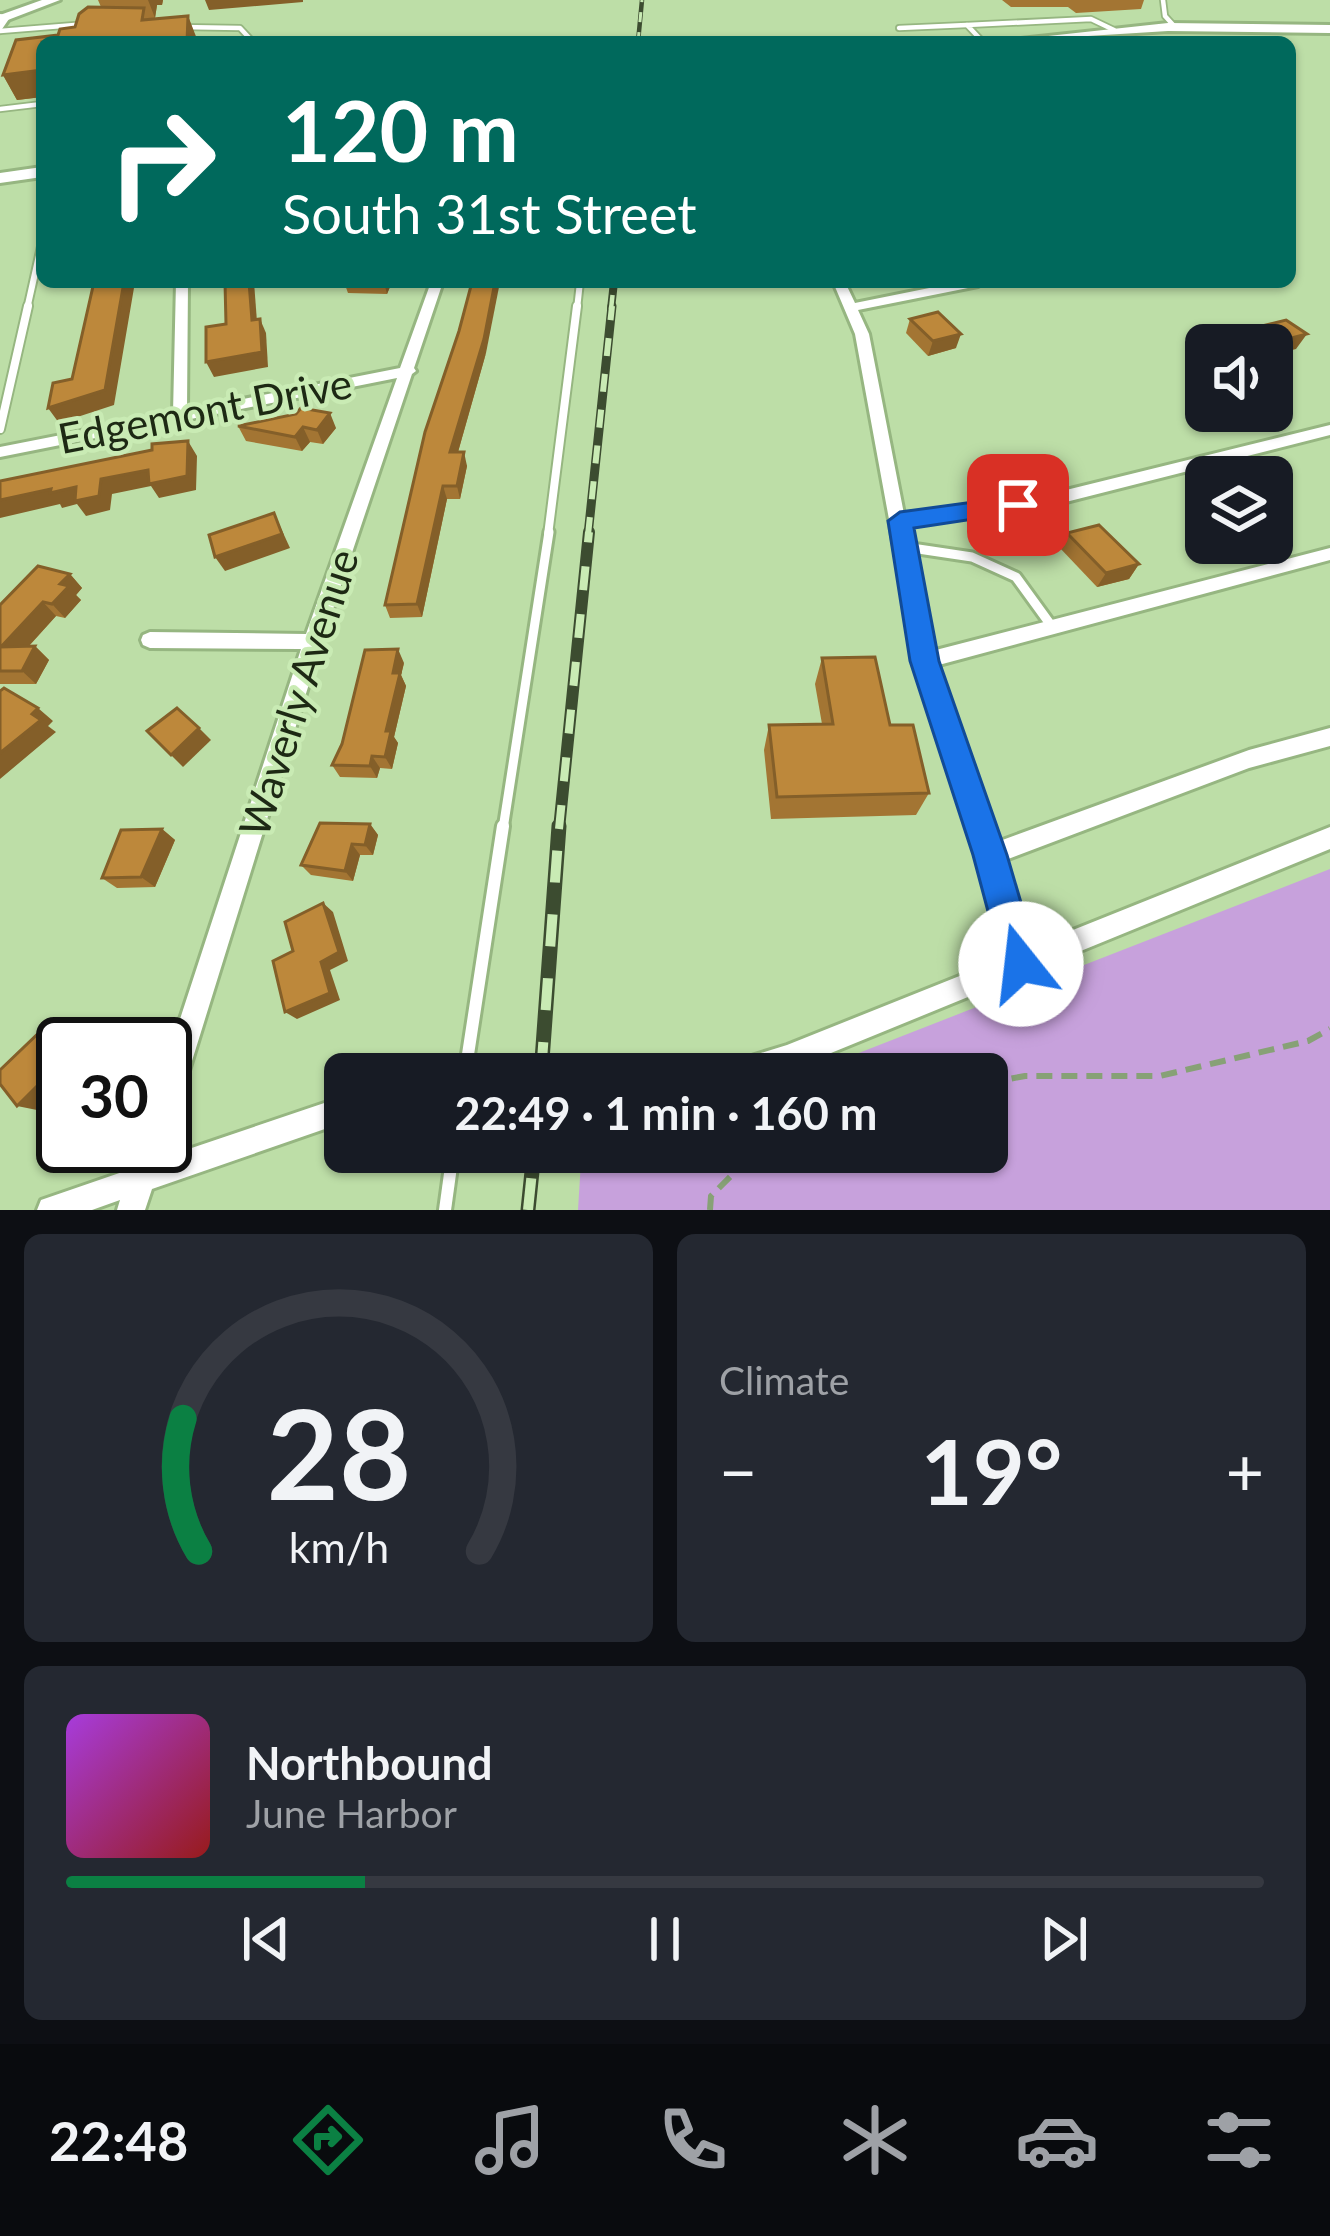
<!DOCTYPE html>
<html lang="en">
<head>
<meta charset="utf-8">
<style>
  :root { --surface:#171b24; --page:#242831; --text:#f1f3f6; --muted:#9ea1a6; --line:#363941; --accent:#0b8043 }
  body { margin:0; font-family:Lato,sans-serif; background:var(--page); color:var(--text); height:100vh; display:flex; flex-direction:column; font-size:45px; white-space:nowrap }
  * { box-sizing:border-box; margin:0 }
  p { font-size:39px; color:var(--muted) }
  .icon { flex:none; width:66px; height:66px; fill:none; stroke:currentColor; stroke-width:2; stroke-linecap:round; stroke-linejoin:round }
  .map { position:relative; height:1210px; overflow:hidden }
  .panel { display:flex; flex-direction:column; gap:24px; padding:24px; background:#0d0f14; flex:1 }
  .panel>* { flex:none }
  .guide { position:absolute; left:36px; top:36px; width:1260px; height:252px; border-radius:18px; box-shadow:0 3px 9px #0004; background:#00695c; color:#fff; overflow:hidden }
  .buttons { position:absolute; left:1185px; top:324px; display:grid; gap:24px }
  .buttons a { display:grid; place-items:center; width:108px; height:108px; border-radius:18px; background:var(--surface); box-shadow:0 3px 9px #0004; font-size:60px }
  .speed { position:absolute; left:36px; top:1017px; display:flex; gap:24px; font-size:60px; font-weight:700; text-align:center }
  .speed>* { display:grid; place-content:center; width:156px; height:156px; border-radius:50%; background:var(--surface); box-shadow:0 3px 9px #0004; line-height:1 }
  .speed .limit { border:6px solid #111; border-radius:18px; background:#fff; color:#111 }
  .pin { position:absolute; display:grid; place-items:center; width:102px; height:102px; color:#fff; margin:-51px; border-radius:24px; box-shadow:0 6px 18px #0006 }
  .me { position:absolute; width:132px; margin:-66px; rotate:344deg; stroke-linejoin:round; filter:drop-shadow(0 0 9px #0008) }
  .turn { display:flex; align-items:center; gap:42px; height:252px; padding:0 48px; font-size:54px }
  .turn .icon { width:156px; height:156px; stroke-width:2.5 }
  .turn b { display:block; font-size:84px; line-height:102px }
  .big { font-size:90px; font-weight:700; line-height:1.1 }
  .panel .tile { flex:1; display:flex; flex-direction:column; justify-content:center; gap:18px; min-width:0; padding:0 42px; border-radius:18px; background:var(--page) }
  .panel .dial { align-items:center; gap:0 }
  .dial svg { height:312px; overflow:visible; fill:none; stroke:var(--line); stroke-width:7; stroke-linecap:round; text-anchor:middle }
  .dial text { fill:var(--text); stroke:none }
  .song { display:flex; align-items:center; gap:36px }
  .cover { width:144px; height:144px; border-radius:18px; background:linear-gradient(135deg,hsl(280 70% 55%),hsl(0 70% 35%)) }
  .played { height:12px; border-radius:6px; background:linear-gradient(90deg,var(--accent) 25%,var(--line) 25%) }
  .keys { display:flex; justify-content:space-around; direction:ltr }
  .heat { display:flex; justify-content:space-between; align-items:center; font-size:66px; direction:ltr }
  .panel .tiles { flex:1; display:grid; gap:24px; grid-template-columns:1fr 1fr }
  .tile:last-child { grid-column:span 2 }
  .trip { position:absolute; left:324px; top:1053px; width:684px; height:120px; border-radius:18px; background:var(--surface); box-shadow:0 3px 9px #0004; font-weight:700; line-height:120px; text-align:center }
  .tabs { display:flex; height:192px; justify-content:space-around; align-items:center; background:#090b0e; color:var(--muted) }
  .tabs .icon { width:84px; height:84px }
  .tabs .active { color:var(--accent) }
  .tabs b { font-size:54px; color:var(--text) }
  .map>svg:first-child { display:block }
  .green { fill:#c7a1dc }
  .lines { fill:none; stroke-linecap:round; stroke-linejoin:round }
  .lane-far4-casing { stroke:#96b681; stroke-width:8 }
  .lane-far3-casing { stroke:#96b681; stroke-width:10 }
  .lane-far2-casing { stroke:#96b681; stroke-width:12 }
  .lane-far1-casing { stroke:#96b681; stroke-width:15 }
  .lane-casing { stroke:#96b681; stroke-width:18 }
  .street-casing { stroke:#96b681; stroke-width:6 }
  .secondary-casing { stroke:#96b681; stroke-width:6 }
  .primary-casing { stroke:#96b681; stroke-width:6 }
  .path { stroke:#87a176; stroke-width:6; stroke-dasharray:16 9; stroke-linecap:butt }
  .lane-far4 { stroke:#fff; stroke-width:4.5 }
  .lane-far3 { stroke:#fff; stroke-width:6 }
  .lane-far2 { stroke:#fff; stroke-width:8 }
  .lane-far1 { stroke:#fff; stroke-width:9 }
  .lane { stroke:#fff; stroke-width:12 }
  .street { fill:#fff; fill-rule:evenodd }
  .secondary { fill:#fff; fill-rule:evenodd }
  .primary { fill:#fff; fill-rule:evenodd }
  .rail-far4-casing { stroke:#3c4c30; stroke-width:4.5 }
  .rail-far3-casing { stroke:#3c4c30; stroke-width:8 }
  .rail-far2-casing { stroke:#3c4c30; stroke-width:9 }
  .rail-far1-casing { stroke:#3c4c30; stroke-width:12 }
  .rail-casing { stroke:#3c4c30; stroke-width:15 }
  .rail-far4 { stroke:#c9ebb4; stroke-width:3; stroke-dasharray:10; stroke-linecap:butt }
  .rail-far3 { stroke:#c9ebb4; stroke-width:4.5; stroke-dasharray:14; stroke-linecap:butt }
  .rail-far2 { stroke:#c9ebb4; stroke-width:6; stroke-dasharray:18; stroke-linecap:butt }
  .rail-far1 { stroke:#c9ebb4; stroke-width:8; stroke-dasharray:24; stroke-linecap:butt }
  .rail { stroke:#c9ebb4; stroke-width:10; stroke-dasharray:32; stroke-linecap:butt }
  .wall { fill:#a37533 }
  .shaded-wall { fill:#845f29 }
  .building { fill:#bd883b; stroke:#845f29; stroke-width:3 }
  .route { fill:#1a73e8; stroke:#114b97; stroke-width:3 }
  .labels { text-anchor:middle; stroke-width:9; stroke-linejoin:round; paint-order:stroke }
  .street-label { font-size:42px; fill:#1d2914; stroke:#c9ebb4 }
</style>
</head>
<body>
<div class="map">
<svg width="1330" height="1210" viewBox="0 0 1330 1210">
  <rect width="100%" height="100%" fill="#bddea7"/>
  <!-- green -->
  <polygon class="green" points="1330,869 1330,1210 578,1210 581,1161 605,1152 987,1152 987,1074 805,1074"/>
  <g class="lines">
    <defs>
      <g id="lane-far4">
        <polyline points="1163,0 1165,16 1175,27"/>
        <polyline points="181,27 240,28 253,42"/>
        <polyline points="899,28 967,25"/>
        <polyline points="0,31 87,24"/>
        <polyline points="983,42 967,25 1091,19 1114,30"/>
        <polyline points="0,109 42,104"/>
      </g>
      <g id="lane-far3">
        <polyline points="27,309 42,242"/>
        <polyline points="577,309 580,282"/>
      </g>
      <g id="lane-far2">
        <polyline points="0,429 28,306"/>
        <polyline points="548,535 577,306"/>
      </g>
      <g id="lane-far1">
        <polyline points="905,547 972,557 1016,577 1053,628"/>
        <polyline points="503,829 549,532"/>
      </g>
      <g id="lane">
        <polyline points="465,1074 503,826"/>
        <polyline points="445,1210 453,1152"/>
      </g>
      <g id="street">
        <polygon points="0,14 11,16 0,32"/>
        <polygon points="176,282 188,282 187,410 400,368 431,282 443,282 414,368 416,371 412,374 322,642 178,1106 174,1115 165,1119 165,1065 301,649 150,648 143,645 141,640 143,635 150,632 306,634 397,378 0,457 0,447 173,413"/>
        <polygon points="833,282 845,282 855,303 959,282 984,282 978,286 858,310 869,334 904,514 1058,492 1330,425 1330,435 1058,504 907,526 932,651 1330,548 1330,560 935,666 997,842 1249,750 1330,728 1330,746 1249,768 1003,861 1028,948 1330,827 1330,849 787,1071 776,1074 718,1074 722,1065 787,1045 1007,957 979,855 915,661 855,334"/>
        <polygon points="345,1096 345,1122 152,1189 145,1210 117,1210 120,1200 92,1210 37,1210 41,1200 131,1169 138,1146 165,1144 162,1158"/>
      </g>
      <g id="secondary">
        <polygon points="1168,23 1330,25 1330,33 1168,31 992,42"/>
        <polygon points="42,167 42,177 0,183 0,173"/>
      </g>
      <polygon id="primary" points="42,0 60,0 0,23 0,15"/>
    </defs>
    <!-- lane-far4 casing -->
    <use href="#lane-far4" class="lane-far4-casing"/>
    <!-- lane-far3 casing -->
    <use href="#lane-far3" class="lane-far3-casing"/>
    <!-- lane-far2 casing -->
    <use href="#lane-far2" class="lane-far2-casing"/>
    <!-- lane-far1 casing -->
    <use href="#lane-far1" class="lane-far1-casing"/>
    <!-- lane casing -->
    <use href="#lane" class="lane-casing"/>
    <!-- street casing -->
    <use href="#street" class="street-casing"/>
    <!-- secondary casing -->
    <use href="#secondary" class="secondary-casing"/>
    <!-- primary casing -->
    <use href="#primary" class="primary-casing"/>
    <!-- path -->
    <g class="path">
      <polyline points="987,1083 1025,1076 1160,1076 1308,1041 1330,1029"/>
      <polyline points="710,1210 711,1196 755,1152"/>
    </g>
    <!-- lane-far4 -->
    <use href="#lane-far4" class="lane-far4"/>
    <!-- lane-far3 -->
    <use href="#lane-far3" class="lane-far3"/>
    <!-- lane-far2 -->
    <use href="#lane-far2" class="lane-far2"/>
    <!-- lane-far1 -->
    <use href="#lane-far1" class="lane-far1"/>
    <!-- lane -->
    <use href="#lane" class="lane"/>
    <!-- street -->
    <use href="#street" class="street"/>
    <!-- secondary -->
    <use href="#secondary" class="secondary"/>
    <!-- primary -->
    <use href="#primary" class="primary"/>
    <defs>
      <polyline id="rail-far4" points="638,42 642,0"/>
      <polyline id="rail-far3" points="611,309 614,282"/>
      <polyline id="rail-far2" points="588,535 612,306"/>
      <polyline id="rail-far1" points="559,829 589,532"/>
      <g id="rail">
        <polyline points="541,1074 559,826"/>
        <polyline points="528,1210 534,1152"/>
      </g>
    </defs>
    <!-- rail-far4 casing -->
    <use href="#rail-far4" class="rail-far4-casing"/>
    <!-- rail-far3 casing -->
    <use href="#rail-far3" class="rail-far3-casing"/>
    <!-- rail-far2 casing -->
    <use href="#rail-far2" class="rail-far2-casing"/>
    <!-- rail-far1 casing -->
    <use href="#rail-far1" class="rail-far1-casing"/>
    <!-- rail casing -->
    <use href="#rail" class="rail-casing"/>
    <!-- rail-far4 -->
    <use href="#rail-far4" class="rail-far4"/>
    <!-- rail-far3 -->
    <use href="#rail-far3" class="rail-far3"/>
    <!-- rail-far2 -->
    <use href="#rail-far2" class="rail-far2"/>
    <!-- rail-far1 -->
    <use href="#rail-far1" class="rail-far1"/>
    <!-- rail -->
    <use href="#rail" class="rail"/>
  </g>
  <!-- wall -->
  <g class="wall">
    <polygon points="98,0 163,0 162,5 157,5 155,18 148,18 149,20 188,16 197,41 217,39 219,42 42,42 42,97 17,100 3,75 16,40 58,35 60,29 75,27 79,14 88,7 101,7"/>
    <polygon points="1002,0 1144,0 1141,9 1076,13 1068,7 1011,7"/>
    <polygon points="344,282 392,282 387,294 348,293"/>
    <polygon points="910,319 956,348 928,356 906,333"/>
    <polygon points="1233,333 1296,349 1272,345 1226,345"/>
    <polygon points="486,353 458,452 467,466 460,499 447,499 422,617 390,618 385,605"/>
    <polygon points="238,426 336,428 323,444 310,442 302,451 246,441"/>
    <polygon points="1067,533 1139,564 1129,579 1097,587 1059,547"/>
    <polygon points="70,574 82,588 76,595 81,600 65,618 56,616 29,646 35,646 49,660 36,684 0,684 0,605"/>
    <polygon points="822,658 890,725 929,793 916,815 771,819 764,750 769,725 822,724 815,684"/>
    <polygon points="404,663 401,675 406,686 394,737 398,743 392,769 380,768 377,778 340,777 332,765"/>
    <polygon points="370,824 378,835 373,855 360,855 353,881 311,875 301,865"/>
    <polygon points="162,829 175,840 155,887 117,888 102,878"/>
  </g>
  <!-- shaded-wall -->
  <g class="shaded-wall">
    <polygon points="148,0 163,0 162,5 157,5 155,18"/>
    <polygon points="205,0 303,0 303,2 209,10"/>
    <polygon points="188,16 197,39 197,42 187,42"/>
    <polygon points="42,70 42,97 17,100 3,75"/>
    <polygon points="124,282 135,282 114,405 59,423 48,408 105,390"/>
    <polygon points="249,282 254,282 258,335 252,320"/>
    <polygon points="384,282 392,282 387,294"/>
    <polygon points="495,282 500,282 486,353 454,466 450,452"/>
    <polygon points="260,319 266,333 268,367 214,377 206,362"/>
    <polygon points="961,334 956,348 928,356 933,341"/>
    <polygon points="1307,334 1296,349 1272,355 1272,345 1264,345"/>
    <polygon points="330,413 336,428 323,444 317,430"/>
    <polygon points="303,427 310,442 302,451 295,437"/>
    <polygon points="188,441 197,456 196,490 159,498 151,486 112,494 110,510 86,516 77,504 62,508 60,504 0,518 0,500 148,470"/>
    <polygon points="464,452 467,466 460,499 457,486"/>
    <polygon points="443,486 447,499 422,617 417,604"/>
    <polygon points="274,513 290,548 225,571 215,557"/>
    <polygon points="1139,564 1129,579 1097,587 1106,573"/>
    <polygon points="70,574 82,588 76,595 81,600 65,618 52,604 60,584"/>
    <polygon points="43,602 56,616 16,660 1,647"/>
    <polygon points="35,646 49,660 36,684 22,671"/>
    <polygon points="398,649 404,663 401,675 406,686 394,737 398,743 392,769 385,757 386,731 393,673"/>
    <polygon points="38,708 53,721 48,726 56,732 0,779 0,753"/>
    <polygon points="199,728 211,740 183,767 171,755"/>
    <polygon points="372,756 380,768 377,778 370,766"/>
    <polygon points="370,824 378,835 373,855 365,845"/>
    <polygon points="162,829 175,840 155,887 141,877"/>
    <polygon points="352,844 360,855 353,881 345,871"/>
    <polygon points="323,903 333,912 348,961 330,970 340,1000 297,1019 285,1012 321,962"/>
    <polygon points="45,1027 64,1034 73,1044 63,1044 63,1048"/>
    <polygon points="63,1060 63,1085 37,1110 17,1106"/>
  </g>
  <!-- building -->
  <g class="building">
    <polygon points="88,7 144,8 142,20 188,16 187,42 42,42 42,70 3,75 16,40 58,35 60,29 75,27 79,14"/>
    <polygon points="94,282 124,282 105,390 48,408 53,383 72,379"/>
    <polygon points="225,282 249,282 252,320 260,319 262,352 206,362 206,327 226,324"/>
    <polygon points="472,282 495,282 484,339 450,452 464,452 457,486 443,486 417,604 385,605 425,432 459,331"/>
    <polygon points="938,312 961,334 933,341 910,319"/>
    <polygon points="1286,320 1307,334 1264,345 1249,345 1233,333"/>
    <polygon points="301,408 330,413 317,430 303,427 295,437 238,426 296,414"/>
    <polygon points="188,441 187,476 149,484 148,470 101,479 99,496 75,501 76,487 50,493 51,489 0,500 0,481 152,450 152,444"/>
    <polygon points="274,513 282,534 215,557 209,535"/>
    <polygon points="1099,525 1139,564 1106,573 1067,533"/>
    <polygon points="38,566 70,574 60,584 69,586 52,604 43,602 1,647 35,646 22,671 0,671 0,605"/>
    <polygon points="398,649 393,673 400,673 386,731 391,731 385,757 372,756 370,766 332,765 342,744 365,650"/>
    <polygon points="875,657 890,725 913,725 929,793 777,797 769,725 833,724 822,658"/>
    <polygon points="4,688 38,708 32,714 41,720 0,753 0,691"/>
    <polygon points="177,708 199,728 171,755 147,731"/>
    <polygon points="320,823 370,824 365,845 352,844 345,871 301,865"/>
    <polygon points="162,829 141,877 102,878 121,830"/>
    <polygon points="323,903 339,952 321,962 330,993 285,1012 273,961 293,951 285,922"/>
    <polygon points="45,1027 63,1048 63,1060 17,1106 0,1084 0,1070"/>
  </g>
  <!-- route -->
  <polygon class="route" points="1018,496 1031,505 1027,511 914,528 939,661 1007,855 1039,964 1034,977 1021,982 1008,977 1002,964 973,855 910,661 888,521 900,512"/>
  <g class="labels">
    <!-- street labels -->
    <g class="street-label">
      <text transform="translate(205 411) rotate(-11)" y="15">Edgemont Drive</text>
      <text transform="translate(299 693) rotate(-72)" y="15">Waverly Avenue</text>
    </g>
  </g>
</svg>
<div class="buttons">
<a><svg class="icon" aria-label="sound" viewBox="0 0 24 24"><path d="M4 9h4l5-4v14l-5-4H4zM17 9q2 3 0 6"/></svg></a>
<a><svg class="icon" aria-label="layers" viewBox="0 0 24 24"><path d="M12 4l9 5-9 5-9-5zM3 14l9 5 9-5"/></svg></a>
</div>
<div class="speed"><div class="limit">30</div></div>
<div class="pin" style="left:1018px;top:505px;background:#d93025"><svg class="icon" aria-label="arrive" viewBox="0 0 24 24"><path d="M6 21V4h12l-3 4 3 4H6"/></svg></div>
<svg class="me" style="left:1021px;top:964px" viewBox="-20 -20 40 40"><circle r="19" fill="#fff"/><path d="M0-13L10 11 0 6-10 11z" fill="#1a73e8"/></svg>
<div class="trip">22:49 · 1 min · 160 m</div>
<div class="guide">
<div class="turn"><svg class="icon" aria-label="right" viewBox="0 0 24 24"><path d="M7 20v-9h11M14 6l5 5-5 5"/></svg><div><b>120 m</b>South 31st Street</div></div>
</div>
</div>
<section class="panel">
<div class="tiles">
<div class="tile dial"><svg viewBox="0 0 100 80">
<path d="M14 69A42 42 0 1 1 86 69"/>
<path d="M14 69A42 42 0 0 1 10 35" stroke="#0b8043"/>
<text x="50" y="56" font-size="32" font-weight="700">28</text>
<text x="50" y="72" font-size="11">km/h</text>
</svg></div>
<div class="tile"><p>Climate</p>
<div class="heat"><a>−</a><b class="big">19°</b><a>+</a></div>
</div>
<div class="tile">
<div class="song"><i class="cover"></i><div><b>Northbound</b><p>June Harbor</p></div></div>
<div class="played"></div>
<div class="keys"><svg class="icon" aria-label="previous" viewBox="0 0 24 24"><path d="M18 5L8 12l10 7zM5 5v14"/></svg><svg class="icon" aria-label="pause" viewBox="0 0 24 24"><path d="M8 5v14M16 5v14"/></svg><svg class="icon" aria-label="next" viewBox="0 0 24 24"><path d="M6 5l10 7-10 7zM19 5v14"/></svg></div>
</div>
</div>
</section>
<nav class="tabs">
<b>22:48</b>
<svg class="icon active" aria-label="directions" viewBox="0 0 24 24"><path d="M12 3l9 9-9 9-9-9zM9 14v-3h6M13 9l2 2-2 2"/></svg>
<svg class="icon" aria-label="music" viewBox="0 0 24 24"><path d="M9 18V5l10-2v13"/><circle cx="6" cy="18" r="3"/><circle cx="16" cy="16" r="3"/></svg>
<svg class="icon" aria-label="phone" viewBox="0 0 24 24"><path d="M5 4h4l2 5-3 2q2 4 5 5l2-3 5 2v4C11 20 4 13 5 4z"/></svg>
<svg class="icon" aria-label="climate" viewBox="0 0 24 24"><path d="M12 3v18M4 7l16 10M4 17L20 7"/></svg>
<svg class="icon" aria-label="car" viewBox="0 0 24 24"><path d="M5 17H2v-5l4-1 3-4h7l3 4 3 1v5h-3M9 17h6M6 11h13"/><circle cx="7" cy="17" r="2"/><circle cx="17" cy="17" r="2"/></svg>
<svg class="icon" aria-label="filters" viewBox="0 0 24 24"><path d="M4 7h16M4 17h16"/><circle cx="9" cy="7" r="2"/><circle cx="15" cy="17" r="2"/></svg>
</nav>
</body>
</html>
